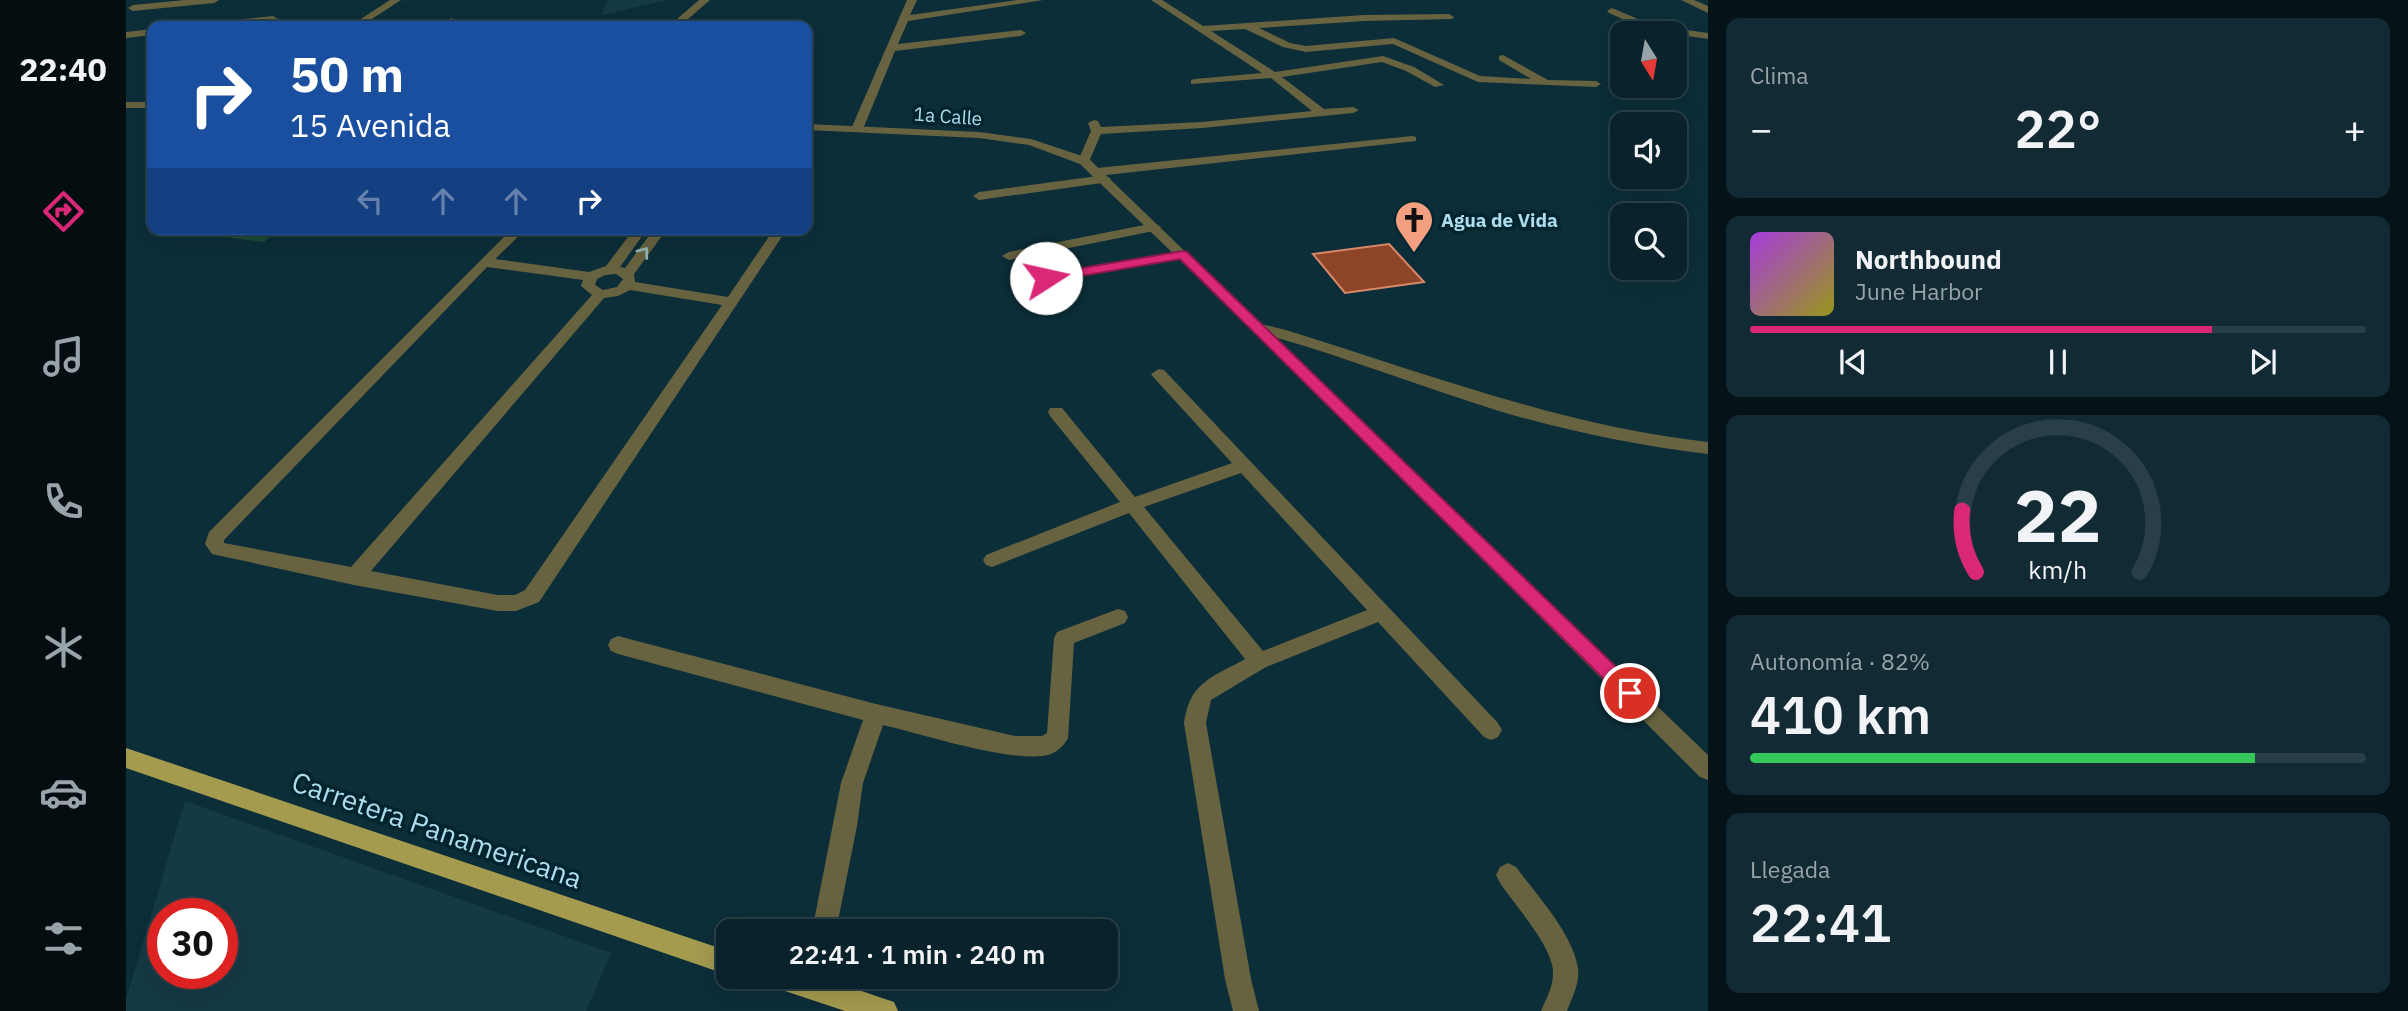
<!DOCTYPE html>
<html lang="es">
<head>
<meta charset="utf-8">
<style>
  :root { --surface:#09222b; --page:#122a33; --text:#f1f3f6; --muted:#99a4a9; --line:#293f47; --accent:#db2777 }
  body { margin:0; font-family:"IBM Plex Sans",sans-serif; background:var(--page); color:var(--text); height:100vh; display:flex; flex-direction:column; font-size:26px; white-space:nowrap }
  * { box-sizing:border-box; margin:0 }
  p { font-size:23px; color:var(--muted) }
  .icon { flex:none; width:38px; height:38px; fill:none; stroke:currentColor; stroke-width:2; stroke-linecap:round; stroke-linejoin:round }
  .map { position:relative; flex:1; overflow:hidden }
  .side { display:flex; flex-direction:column; gap:18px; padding:18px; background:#051318; width:700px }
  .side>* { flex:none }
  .hud { position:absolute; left:21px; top:21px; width:665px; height:214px; border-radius:14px; box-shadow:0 7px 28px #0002,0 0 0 2px var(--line); background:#1a4fa0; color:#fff; overflow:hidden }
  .needle { width:46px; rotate:169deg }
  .tools { position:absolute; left:1484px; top:21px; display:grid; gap:14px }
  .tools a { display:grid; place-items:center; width:77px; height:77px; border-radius:14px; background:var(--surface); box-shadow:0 7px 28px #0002,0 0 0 2px var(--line); font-size:35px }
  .speed { position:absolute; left:21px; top:898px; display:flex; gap:14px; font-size:35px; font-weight:700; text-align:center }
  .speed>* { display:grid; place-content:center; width:91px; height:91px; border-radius:50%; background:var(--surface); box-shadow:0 7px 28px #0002,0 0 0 2px var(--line); line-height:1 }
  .speed .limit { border:10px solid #d22; background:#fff; color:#111 }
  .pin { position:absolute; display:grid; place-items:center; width:60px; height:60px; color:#fff; margin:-30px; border:4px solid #fff; border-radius:50%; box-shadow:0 2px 7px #0007 }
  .me { position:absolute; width:77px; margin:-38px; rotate:80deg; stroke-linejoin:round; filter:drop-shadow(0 0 5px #0008) }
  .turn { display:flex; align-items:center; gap:24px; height:147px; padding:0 28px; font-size:32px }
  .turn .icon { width:91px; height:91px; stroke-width:2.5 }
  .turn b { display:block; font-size:49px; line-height:60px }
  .lanes { display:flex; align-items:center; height:66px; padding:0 28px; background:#0003; justify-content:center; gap:35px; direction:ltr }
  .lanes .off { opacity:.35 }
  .big { font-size:52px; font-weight:600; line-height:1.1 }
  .side .widget { flex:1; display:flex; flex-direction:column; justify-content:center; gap:10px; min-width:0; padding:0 24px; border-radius:14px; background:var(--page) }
  .side .dial { align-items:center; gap:0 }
  .dial svg { height:182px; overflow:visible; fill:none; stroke:var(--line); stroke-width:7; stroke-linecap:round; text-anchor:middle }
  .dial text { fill:var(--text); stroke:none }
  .song { display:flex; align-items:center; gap:21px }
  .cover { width:84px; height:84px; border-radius:10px; background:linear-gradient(135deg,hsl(280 70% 55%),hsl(60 70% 35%)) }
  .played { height:7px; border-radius:4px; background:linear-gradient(90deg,var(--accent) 75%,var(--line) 75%) }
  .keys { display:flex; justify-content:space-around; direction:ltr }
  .heat { display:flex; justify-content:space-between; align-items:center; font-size:38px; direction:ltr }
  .charge { height:10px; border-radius:5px; background:linear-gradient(90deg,#34c759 82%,var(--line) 0) }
  .trip { position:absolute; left:590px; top:919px; width:402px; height:70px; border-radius:14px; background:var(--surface); box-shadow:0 7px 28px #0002,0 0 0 2px var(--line); font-weight:600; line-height:70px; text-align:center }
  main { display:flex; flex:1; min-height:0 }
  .tabs { display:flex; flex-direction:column; width:126px; justify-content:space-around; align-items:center; background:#040e11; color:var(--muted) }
  .tabs .icon { width:49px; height:49px }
  .tabs .selected { color:var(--accent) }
  .tabs b { font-size:32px; color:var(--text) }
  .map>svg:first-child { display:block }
  .built { fill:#143a46; fill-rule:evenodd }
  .green { fill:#1b4b36 }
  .building { fill:#8e4527; stroke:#d88869; stroke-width:2 }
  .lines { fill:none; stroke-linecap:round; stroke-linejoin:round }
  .minor { fill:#676340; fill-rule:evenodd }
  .tertiary { fill:#676340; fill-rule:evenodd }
  .primary { fill:#a59b4f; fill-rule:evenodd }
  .oneway { stroke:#94b2b0 }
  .route { fill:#db2777; stroke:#8e194d; stroke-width:2 }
  .labels { text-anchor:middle; stroke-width:7; stroke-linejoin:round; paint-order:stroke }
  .far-street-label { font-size:19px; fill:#addced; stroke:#02242e }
  .far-poi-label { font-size:19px; font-weight:bold; fill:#addced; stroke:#02242e; text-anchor:start }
  .near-street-label { font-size:28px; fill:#addced; stroke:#02242e }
</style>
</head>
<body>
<main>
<nav class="tabs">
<b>22:40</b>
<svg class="icon selected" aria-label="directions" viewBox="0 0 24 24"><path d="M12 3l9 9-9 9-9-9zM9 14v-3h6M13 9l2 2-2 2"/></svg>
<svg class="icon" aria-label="music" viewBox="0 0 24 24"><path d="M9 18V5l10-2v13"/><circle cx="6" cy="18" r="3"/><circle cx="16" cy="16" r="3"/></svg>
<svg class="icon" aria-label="phone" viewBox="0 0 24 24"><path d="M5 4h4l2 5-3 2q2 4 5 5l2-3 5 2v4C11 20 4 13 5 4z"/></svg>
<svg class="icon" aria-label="climate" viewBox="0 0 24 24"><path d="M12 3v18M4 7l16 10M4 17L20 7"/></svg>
<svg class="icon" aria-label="car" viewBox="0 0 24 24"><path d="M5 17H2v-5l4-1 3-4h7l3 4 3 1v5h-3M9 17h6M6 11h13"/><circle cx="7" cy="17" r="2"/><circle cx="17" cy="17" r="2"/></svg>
<svg class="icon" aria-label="filters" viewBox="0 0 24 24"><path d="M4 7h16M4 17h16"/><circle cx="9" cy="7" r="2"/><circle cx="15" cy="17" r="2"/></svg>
</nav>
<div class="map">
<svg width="1582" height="1011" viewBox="0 0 1582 1011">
  <rect width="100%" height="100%" fill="#0c2e39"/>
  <!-- built -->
  <g class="built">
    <polygon points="482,0 542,0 476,15"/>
    <path d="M59,801l426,152 -25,58h-460v-12zM37,914h59v59h-59z"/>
  </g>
  <!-- green -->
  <polygon class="green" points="36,229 152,229 138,242"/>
  <!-- building -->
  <polygon class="building" points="1263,244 1298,282 1219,293 1187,254"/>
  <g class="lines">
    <!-- minor -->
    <g class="minor">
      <polygon points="59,0 93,0 88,3 7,11 2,8 7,5"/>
      <polygon points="264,0 275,0 235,26 224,26"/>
      <polygon points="573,0 584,0 554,26 543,26"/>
      <polygon points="781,0 791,0 784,15 892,0 917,0 782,21 772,44 895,30 900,33 895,36 769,51 737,129 727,131 725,129"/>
      <polygon points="1025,0 1036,0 1077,26 1238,15 1323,14 1328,17 1326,19 1238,21 1133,28 1164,43 1180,46 1268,38 1354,76 1405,79 1373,60 1373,56 1377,55 1422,80 1470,81 1475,84 1470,87 1352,82 1267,44 1180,52 1157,47 1119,29 1085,31 1149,72 1257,56 1288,67 1318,85 1309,87 1280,71 1256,62 1156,77 1198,109 1227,107 1233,110 1227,113 1076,128 975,134 962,164 954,164 952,161 965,131 962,123 968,120 972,121 975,127 1076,122 1186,111 1145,78 1065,84 1065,80 1069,79 1136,73"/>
      <polygon points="1555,0 1568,0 1582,6 1582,13"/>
      <polygon points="1486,8 1526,25 1582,33 1582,39 1521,30 1483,13 1481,11"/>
      <polygon points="147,16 152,19 150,21 104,26 73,26 78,23"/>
      <polygon points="325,18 330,21 324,26 313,26"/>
      <polygon points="26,29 26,35 0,38 0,32"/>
      <polygon points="1286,136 1290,137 1290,141 971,176 965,172 971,168"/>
      <polygon points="979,175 985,179 983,182 853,200 847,196 853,192"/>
      <polygon points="1028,223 1035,227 1033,230 883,260 876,256 883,252"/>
      <path d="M386,229h14l-31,30 94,13 17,-6 28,-37h13l-27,38 5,1 29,-39h13l-33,45 1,8 93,15 46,-68h13l-248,373 -23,9h-18l-144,-26 -142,-31 -7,-10 4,-12zM361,267l96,13 -2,6 11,9 -241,272 -127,-24v-3zM479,275l11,-1 7,5 -6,8 -14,3 -8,-5 2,-6zM504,290l92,15 -197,285 -10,5h-17l-127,-24 233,-273 14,-2z"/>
      <polygon points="1057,251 1064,255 1062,258 920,282 913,278 920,274"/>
      <path d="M1135,324l25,6c139,43 277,96 422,112v12c-70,-8 -141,-23 -209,-43 -81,-25 -161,-57 -243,-79l-2,-3z"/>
      <path d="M1033,369l5,1 334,353 4,7 -4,7 -7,3 -7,-3 -106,-115 -112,45 -55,33 -5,23 45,256 8,32h-26l-8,-32 -41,-256c6,-42 28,-45 61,-64l-116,-146 -137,54 -6,-2 -3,-5 3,-5 134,-53 -70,-86 -2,-4 2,-4h12l73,89 97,-34 -78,-85 -3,-4zM1115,473l126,137 -104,41 -119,-144z"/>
      <path d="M992,609l7,2 3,6 -3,6 -51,20 -6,95c-5,10 -15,17 -25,18 -42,4 -117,-21 -160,-31l-20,58 -6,43 -21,105h-24l29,-148 22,-63 -245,-66 -7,-3 -3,-6 3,-6 7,-3 258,68 139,32h27l5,-3 7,-95 3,-6z"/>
      <path d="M1382,863l8,4c20,27 58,68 62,102 2,14 -6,29 -11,42h-26c5,-12 12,-24 12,-37 2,-25 -39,-70 -53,-91l-4,-8 4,-8z"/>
    </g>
    <!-- tertiary -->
    <g class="tertiary">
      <rect x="0" y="102" width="26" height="6"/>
      <polygon points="681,124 853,132 905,139 962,158 1582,755 1582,780 1574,777 1101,305 954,164 903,145 853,138 681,130"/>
    </g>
    <!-- primary -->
    <g class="primary">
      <polygon points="0,748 602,951 602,975 0,768"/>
      <polygon points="638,976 691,976 768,1002 772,1011 719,1011 641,985"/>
    </g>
  </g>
  <!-- one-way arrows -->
  <defs><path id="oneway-chevron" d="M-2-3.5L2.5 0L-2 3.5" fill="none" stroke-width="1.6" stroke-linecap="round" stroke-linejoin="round" transform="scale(1.75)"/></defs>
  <use class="oneway" href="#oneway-chevron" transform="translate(518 252) rotate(-53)"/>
  <!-- route -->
  <polygon class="route" points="1057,251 1061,252 1511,687 1513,693 1511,699 1504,702 1498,699 1054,259 920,282 914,278 920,274"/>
  <!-- icons -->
  <defs>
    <symbol id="church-pin" viewBox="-11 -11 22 30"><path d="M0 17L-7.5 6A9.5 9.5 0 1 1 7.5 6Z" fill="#f2a080" stroke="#02242e"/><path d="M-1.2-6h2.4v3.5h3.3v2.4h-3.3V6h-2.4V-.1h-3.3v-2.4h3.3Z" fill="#111"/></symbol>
  </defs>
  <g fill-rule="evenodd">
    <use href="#church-pin" x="1266" y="198" width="44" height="60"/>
  </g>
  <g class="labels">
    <!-- far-street labels -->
    <g class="far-street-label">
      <text transform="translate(822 116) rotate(4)" y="7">1a Calle</text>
    </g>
    <!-- far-poi labels -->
    <g class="far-poi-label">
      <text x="1315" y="227">Agua de Vida</text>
    </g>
    <!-- near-street labels -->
    <g class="near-street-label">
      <text transform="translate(311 830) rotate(19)" y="10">Carretera Panamericana</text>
    </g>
  </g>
</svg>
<div class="tools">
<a><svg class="needle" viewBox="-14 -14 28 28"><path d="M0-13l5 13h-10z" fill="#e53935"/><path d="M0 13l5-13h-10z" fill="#99a4a9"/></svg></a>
<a><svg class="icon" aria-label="sound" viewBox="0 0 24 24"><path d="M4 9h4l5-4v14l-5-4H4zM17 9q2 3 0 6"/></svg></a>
<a><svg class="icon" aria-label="search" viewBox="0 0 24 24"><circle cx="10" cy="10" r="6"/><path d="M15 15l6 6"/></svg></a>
</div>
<div class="speed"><div class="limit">30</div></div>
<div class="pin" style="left:1504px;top:693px;background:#d93025"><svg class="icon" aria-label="arrive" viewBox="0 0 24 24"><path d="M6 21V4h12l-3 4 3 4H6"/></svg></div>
<svg class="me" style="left:920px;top:278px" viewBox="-20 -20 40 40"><circle r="19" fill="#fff"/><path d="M0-13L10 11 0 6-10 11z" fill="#db2777"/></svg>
<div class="trip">22:41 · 1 min · 240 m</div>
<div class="hud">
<div class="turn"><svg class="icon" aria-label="right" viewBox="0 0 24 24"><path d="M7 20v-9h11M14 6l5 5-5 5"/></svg><div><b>50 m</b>15 Avenida</div></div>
<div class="lanes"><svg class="icon off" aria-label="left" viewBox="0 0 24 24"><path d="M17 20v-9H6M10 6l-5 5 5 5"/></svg><svg class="icon off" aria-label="ahead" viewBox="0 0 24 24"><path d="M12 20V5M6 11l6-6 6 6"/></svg><svg class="icon off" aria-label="ahead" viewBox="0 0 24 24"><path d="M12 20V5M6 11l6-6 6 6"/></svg><svg class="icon" aria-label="right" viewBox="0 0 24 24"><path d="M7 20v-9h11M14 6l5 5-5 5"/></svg></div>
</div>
</div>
<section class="side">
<div class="widget"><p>Clima</p>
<div class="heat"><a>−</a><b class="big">22°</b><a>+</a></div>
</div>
<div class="widget">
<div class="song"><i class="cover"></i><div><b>Northbound</b><p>June Harbor</p></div></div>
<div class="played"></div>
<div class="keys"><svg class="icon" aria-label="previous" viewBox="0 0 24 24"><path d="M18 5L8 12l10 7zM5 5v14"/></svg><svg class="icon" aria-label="pause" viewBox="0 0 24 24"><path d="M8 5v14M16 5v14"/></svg><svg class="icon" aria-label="next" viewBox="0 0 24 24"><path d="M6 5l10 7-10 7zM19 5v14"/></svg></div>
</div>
<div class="widget dial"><svg viewBox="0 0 100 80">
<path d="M14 69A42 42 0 1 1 86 69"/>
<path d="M14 69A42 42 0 0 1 8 42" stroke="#db2777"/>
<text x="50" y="56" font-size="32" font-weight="700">22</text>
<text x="50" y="72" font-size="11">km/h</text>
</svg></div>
<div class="widget"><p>Autonomía · 82%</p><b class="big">410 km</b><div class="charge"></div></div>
<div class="widget"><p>Llegada</p><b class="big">22:41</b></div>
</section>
</main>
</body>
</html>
